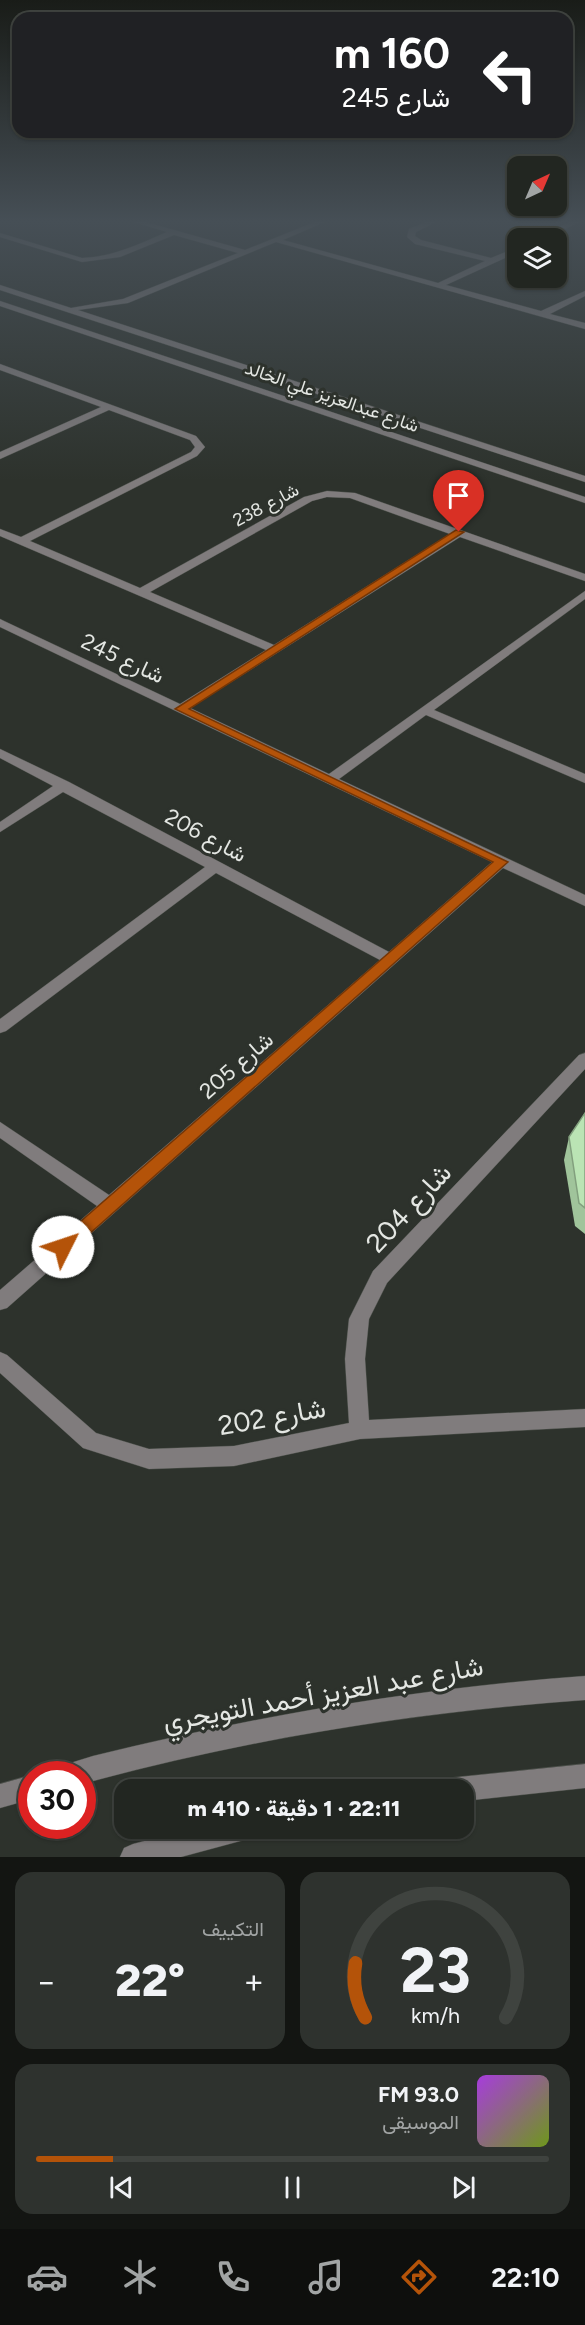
<!DOCTYPE html>
<html lang="ar">
<head>
<meta charset="utf-8">
<style>
  :root { --surface:#222621; --page:#2e322e; --text:#f1f3f6; --muted:#a2a5a5; --line:#3f433f; --accent:#b45309 }
  body { margin:0; font-family:Figtree,Vazirmatn,sans-serif; background:var(--page); color:var(--text); direction:rtl; height:100vh; display:flex; flex-direction:column; font-size:22px; white-space:nowrap }
  * { box-sizing:border-box; margin:0 }
  p { font-size:20px; color:var(--muted) }
  .icon { flex:none; width:33px; height:33px; fill:none; stroke:currentColor; stroke-width:2; stroke-linecap:round; stroke-linejoin:round }
  .map { position:relative; height:1857px; overflow:hidden; direction:ltr }
  .details { display:flex; flex-direction:column; gap:15px; padding:15px; background:#131512; flex:1 }
  .details>* { flex:none }
  .top-card { position:absolute; left:12px; top:12px; width:561px; height:126px; border-radius:18px; box-shadow:0 2px 4px #0004,0 0 0 2px var(--line); direction:rtl; background:#202124; color:#fff; overflow:hidden }
  .needle { width:39px; rotate:44deg }
  .buttons { position:absolute; left:507px; top:156px; display:grid; gap:12px }
  .buttons a { display:grid; place-items:center; width:60px; height:60px; border-radius:12px; background:var(--surface); box-shadow:0 2px 4px #0004,0 0 0 2px var(--line); font-size:30px }
  .speed { position:absolute; left:18px; top:1761px; display:flex; gap:12px; font-size:30px; font-weight:700; text-align:center }
  .speed>* { display:grid; place-content:center; width:78px; height:78px; border-radius:50%; background:var(--surface); box-shadow:0 2px 4px #0004,0 0 0 2px var(--line); line-height:1 }
  .speed .limit { border:9px solid #d22; background:#fff; color:#111 }
  .pin { position:absolute; display:grid; place-items:center; width:51px; height:51px; color:#fff; margin:-62px -26px; border-radius:50% 50% 50% 0; rotate:-45deg; box-shadow:0 0 6px #0007 }
  .pin .icon { rotate:45deg }
  .me { position:absolute; width:66px; margin:-33px; rotate:49deg; stroke-linejoin:round; filter:drop-shadow(0 0 4px #0008) }
  .turn { display:flex; align-items:center; gap:21px; height:126px; padding:0 24px; font-size:27px }
  .turn .icon { width:78px; height:78px; stroke-width:2.5 }
  .turn b { display:block; font-size:42px; line-height:51px }
  .big { font-size:45px; font-weight:800; line-height:1.1 }
  .details .widget { flex:1; display:flex; flex-direction:column; justify-content:center; gap:9px; min-width:0; padding:0 21px; border-radius:18px; background:var(--page) }
  .details .dial { align-items:center; gap:0 }
  .dial svg { height:156px; overflow:visible; fill:none; stroke:var(--line); stroke-width:7; stroke-linecap:round; text-anchor:middle }
  .dial text { fill:var(--text); stroke:none }
  .song { display:flex; align-items:center; gap:18px }
  .cover { width:72px; height:72px; border-radius:9px; background:linear-gradient(135deg,hsl(280 70% 55%),hsl(80 70% 35%)) }
  .played { height:6px; border-radius:3px; background:linear-gradient(90deg,var(--accent) 15%,var(--line) 15%) }
  .keys { display:flex; justify-content:space-around; direction:ltr }
  .heat { display:flex; justify-content:space-between; align-items:center; font-size:33px; direction:ltr }
  .details .tiles { flex:1; display:grid; gap:15px; grid-template-columns:1fr 1fr }
  .widget:last-child { grid-column:span 2 }
  .trip { position:absolute; left:114px; top:1779px; width:360px; height:60px; border-radius:18px; background:var(--surface); box-shadow:0 2px 4px #0004,0 0 0 2px var(--line); font-weight:800; line-height:60px; text-align:center; direction:rtl }
  .tab-bar { display:flex; height:96px; justify-content:space-around; align-items:center; background:#0e0f0d; color:var(--muted) }
  .tab-bar .icon { width:42px; height:42px }
  .tab-bar .active { color:var(--accent) }
  .tab-bar b { font-size:27px; color:var(--text) }
  .map>svg:first-child { display:block }
  .lines { fill:none; stroke-linecap:round; stroke-linejoin:round }
  .minor-casing { stroke:#4a4f49; stroke-width:1 }
  .minor { fill:#807c7d; fill-rule:evenodd }
  .wall { fill:#a0c49b }
  .building { fill:#bae4b4; stroke:#82a07e; stroke-width:1.5 }
  .route { fill:#b45309; stroke:#753606; stroke-width:1.5 }
  .labels { text-anchor:middle; stroke-width:6; stroke-linejoin:round; paint-order:stroke }
  .far-street-label { font-size:18px; fill:#e4e7e3; stroke:#2d322c }
  .street-label { font-size:22px; fill:#e4e7e3; stroke:#2d322c }
  .near-street-label { font-size:27px; fill:#e4e7e3; stroke:#2d322c }
</style>
</head>
<body>
<div class="map">
<svg width="585" height="1857" viewBox="0 0 585 1857">
  <rect width="100%" height="100%" fill="#2d322c"/>
  <g class="lines">
    <defs>
      <g id="minor">
        <path d="M130,221h12l103,29 72,-29h10l-44,19 155,43 47,-22 -70,-17 -8,-7 2,-8 19,-8h10l-22,11 -1,4 6,4 70,18 27,-11v5l-72,33 95,26 44,-20v5l-35,18 35,9v6l-309,-87 -148,61 -50,7 507,166v6l-585,-192v-5l71,23 52,-9 115,-46 -64,-18 -54,22 -38,5 -82,-25v-4l82,25c31,-1 57,-14 85,-26z"/>
        <polygon points="572,221 582,221 545,238 536,238"/>
        <polygon points="0,301 585,497 585,503 0,306"/>
        <path d="M0,364l196,72 9,11 -8,9 -167,85 110,47 164,-91 23,-6 28,2 230,81v7l-125,-44 -270,171 139,66 256,-183v8l-151,111 151,64v9l-159,-68 -87,64 246,116v11l-82,-38 -496,440 -7,2v-20l97,-84 -97,-68v-16l109,73 271,-235 -164,-87 -210,158 -6,2v-14l205,-152 -142,-75 -63,40v-10l53,-36 -53,-28v-9l69,33 320,170 103,-90 -492,-235v-8l4,2 176,83 86,-54 -266,-114v-7l21,8 170,-85 4,-5 -5,-7 -81,-30 -109,49v-7l101,-45 -101,-37zM327,497l23,1 100,36 -176,111 -124,-53 162,-91z"/>
        <polygon points="585,1053 585,1069 387,1283 369,1319 365,1359 369,1420 585,1409 585,1427 360,1439 234,1466 149,1469 83,1448 0,1373 0,1352 7,1355 96,1433 149,1449 234,1446 349,1423 345,1359 349,1319 373,1271 579,1055"/>
        <path d="M585,1676v24c-169,12 -339,39 -503,84v-10h-21l3,-9 29,-9c162,-40 326,-68 492,-80z"/>
        <polygon points="585,1764 585,1788 464,1801 464,1790 437,1790 440,1781 449,1778"/>
        <polygon points="32,1775 32,1799 0,1808 0,1784"/>
        <polygon points="194,1828 256,1828 253,1837 244,1840 181,1857 120,1857 124,1848 133,1844"/>
      </g>
    </defs>
    <!-- minor casing -->
    <use href="#minor" class="minor-casing"/>
    <!-- minor -->
    <use href="#minor" class="minor"/>
  </g>
  <!-- wall -->
  <polygon class="wall" points="585,1113 585,1234 575,1226 564,1160 569,1137"/>
  <!-- building -->
  <polygon class="building" points="585,1113 585,1208 579,1203 569,1137"/>
  <!-- sky -->
  <linearGradient id="sky" x2="0" y2="1"><stop stop-color="#191c18"/><stop offset="0.46" stop-color="#464f56"/><stop offset="1" stop-color="#464f56" stop-opacity="0"/></linearGradient>
  <rect width="585" height="481" fill="url(#sky)"/>
  <!-- route -->
  <polygon class="route" points="456,530 464,532 189,709 508,862 69,1252 57,1252 54,1247 57,1242 493,862 175,709"/>
  <g class="labels">
    <!-- far-street labels -->
    <g class="far-street-label">
      <text transform="translate(332 397) rotate(19)" y="6">شارع عبدالعزيز علي الخالد</text>
      <text transform="translate(266 505) rotate(-28)" y="6">شارع 238</text>
    </g>
    <!-- street labels -->
    <g class="street-label">
      <text transform="translate(123 658) rotate(25)" y="8">شارع 245</text>
      <text transform="translate(206 835) rotate(28)" y="8">شارع 206</text>
      <text transform="translate(236 1065) rotate(-41)" y="8">شارع 205</text>
    </g>
    <!-- near-street labels -->
    <g class="near-street-label">
      <text transform="translate(409 1208) rotate(-47)" y="9">شارع 204</text>
      <text transform="translate(272 1417) rotate(-10)" y="9">شارع 202</text>
      <text transform="translate(323 1694) rotate(-10)" y="9">شارع عبد العزيز أحمد التويجري</text>
    </g>
  </g>
</svg>
<div class="buttons">
<a><svg class="needle" viewBox="-14 -14 28 28"><path d="M0-13l5 13h-10z" fill="#e53935"/><path d="M0 13l5-13h-10z" fill="#a2a5a5"/></svg></a>
<a><svg class="icon" aria-label="layers" viewBox="0 0 24 24"><path d="M12 4l9 5-9 5-9-5zM3 14l9 5 9-5"/></svg></a>
</div>
<div class="speed"><div class="limit">30</div></div>
<div class="pin" style="left:459px;top:532px;background:#d93025"><svg class="icon" aria-label="arrive" viewBox="0 0 24 24"><path d="M6 21V4h12l-3 4 3 4H6"/></svg></div>
<svg class="me" style="left:63px;top:1247px" viewBox="-20 -20 40 40"><circle r="19" fill="#fff"/><path d="M0-13L10 11 0 6-10 11z" fill="#b45309"/></svg>
<div class="trip">22:11 · 1 دقيقة · 410 m</div>
<div class="top-card">
<div class="turn"><svg class="icon" aria-label="left" viewBox="0 0 24 24"><path d="M17 20v-9H6M10 6l-5 5 5 5"/></svg><div><b>160 m</b>شارع 245</div></div>
</div>
</div>
<section class="details">
<div class="tiles">
<div class="widget dial"><svg viewBox="0 0 100 80">
<path d="M14 69A42 42 0 1 1 86 69"/>
<path d="M14 69A42 42 0 0 1 9 41" stroke="#b45309"/>
<text x="50" y="56" font-size="32" font-weight="700">23</text>
<text x="50" y="72" font-size="11">km/h</text>
</svg></div>
<div class="widget"><p>التكييف</p>
<div class="heat"><a>−</a><b class="big">22°</b><a>+</a></div>
</div>
<div class="widget">
<div class="song"><i class="cover"></i><div><b>93.0 FM</b><p>الموسيقى</p></div></div>
<div class="played"></div>
<div class="keys"><svg class="icon" aria-label="previous" viewBox="0 0 24 24"><path d="M18 5L8 12l10 7zM5 5v14"/></svg><svg class="icon" aria-label="pause" viewBox="0 0 24 24"><path d="M8 5v14M16 5v14"/></svg><svg class="icon" aria-label="next" viewBox="0 0 24 24"><path d="M6 5l10 7-10 7zM19 5v14"/></svg></div>
</div>
</div>
</section>
<nav class="tab-bar">
<b>22:10</b>
<svg class="icon active" aria-label="directions" viewBox="0 0 24 24"><path d="M12 3l9 9-9 9-9-9zM9 14v-3h6M13 9l2 2-2 2"/></svg>
<svg class="icon" aria-label="music" viewBox="0 0 24 24"><path d="M9 18V5l10-2v13"/><circle cx="6" cy="18" r="3"/><circle cx="16" cy="16" r="3"/></svg>
<svg class="icon" aria-label="phone" viewBox="0 0 24 24"><path d="M5 4h4l2 5-3 2q2 4 5 5l2-3 5 2v4C11 20 4 13 5 4z"/></svg>
<svg class="icon" aria-label="climate" viewBox="0 0 24 24"><path d="M12 3v18M4 7l16 10M4 17L20 7"/></svg>
<svg class="icon" aria-label="car" viewBox="0 0 24 24"><path d="M5 17H2v-5l4-1 3-4h7l3 4 3 1v5h-3M9 17h6M6 11h13"/><circle cx="7" cy="17" r="2"/><circle cx="17" cy="17" r="2"/></svg>
</nav>
</body>
</html>
